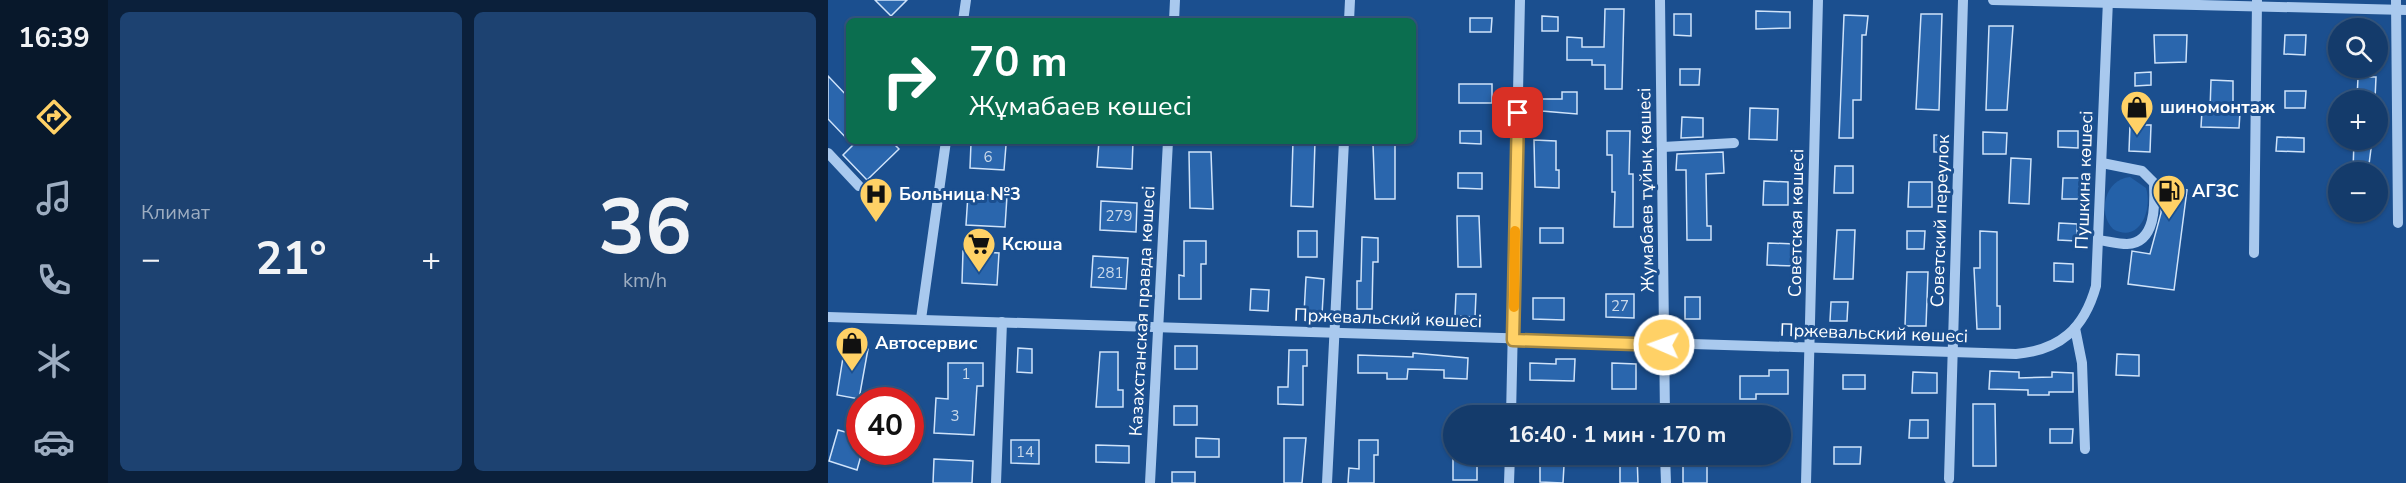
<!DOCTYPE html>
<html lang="ru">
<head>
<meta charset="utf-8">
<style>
  :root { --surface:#143b6b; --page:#1d4271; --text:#f1f3f6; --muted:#9dadc1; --line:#33557e; --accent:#ffd166 }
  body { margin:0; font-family:"Nunito Sans",sans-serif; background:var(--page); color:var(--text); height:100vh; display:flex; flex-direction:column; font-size:22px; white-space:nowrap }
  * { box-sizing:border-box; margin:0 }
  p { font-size:20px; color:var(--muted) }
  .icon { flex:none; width:33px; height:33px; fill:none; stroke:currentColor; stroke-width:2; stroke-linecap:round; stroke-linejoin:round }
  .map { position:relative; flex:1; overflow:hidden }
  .panel { display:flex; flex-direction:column; gap:12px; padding:12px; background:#0b203b; width:720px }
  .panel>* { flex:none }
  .banner { position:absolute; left:18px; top:18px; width:570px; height:126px; border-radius:9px; box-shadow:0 2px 4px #0004,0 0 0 2px var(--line); background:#0b6e4f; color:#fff; overflow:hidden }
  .tools { position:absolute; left:1500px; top:18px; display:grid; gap:12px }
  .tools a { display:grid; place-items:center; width:60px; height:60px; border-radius:50%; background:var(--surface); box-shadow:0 2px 4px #0004,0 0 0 2px var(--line); font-size:30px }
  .speed { position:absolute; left:18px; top:387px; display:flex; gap:12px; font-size:30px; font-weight:700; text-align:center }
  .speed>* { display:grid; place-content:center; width:78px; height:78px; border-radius:50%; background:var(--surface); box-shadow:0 2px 4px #0004,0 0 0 2px var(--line); line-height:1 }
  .speed .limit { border:9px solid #d22; background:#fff; color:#111 }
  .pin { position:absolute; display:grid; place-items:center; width:51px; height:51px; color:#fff; margin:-26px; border-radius:12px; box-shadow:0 3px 9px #0006 }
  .me { position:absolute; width:66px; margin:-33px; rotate:272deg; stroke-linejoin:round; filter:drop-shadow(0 0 4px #0008) }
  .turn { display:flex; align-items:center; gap:21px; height:126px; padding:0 24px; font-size:27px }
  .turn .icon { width:78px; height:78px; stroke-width:2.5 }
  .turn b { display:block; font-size:42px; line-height:51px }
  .big { font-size:45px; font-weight:700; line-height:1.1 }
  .panel .widget { flex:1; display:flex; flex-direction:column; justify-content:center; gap:9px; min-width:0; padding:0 21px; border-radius:9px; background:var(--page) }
  .panel .dial { align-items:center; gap:0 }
  .dial b { font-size:78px; line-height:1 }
  .heat { display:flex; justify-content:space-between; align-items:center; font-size:33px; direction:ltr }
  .panel .tiles { flex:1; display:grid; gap:12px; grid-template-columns:repeat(2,1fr) }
  .trip { position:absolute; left:615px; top:405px; width:348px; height:60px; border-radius:30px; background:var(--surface); box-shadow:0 2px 4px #0004,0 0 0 2px var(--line); font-weight:700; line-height:60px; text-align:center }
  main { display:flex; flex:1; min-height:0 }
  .dock { display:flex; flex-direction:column; width:108px; justify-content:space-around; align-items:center; background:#08182b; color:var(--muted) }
  .dock .icon { width:42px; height:42px }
  .dock .on { color:var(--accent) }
  .dock b { font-size:27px; color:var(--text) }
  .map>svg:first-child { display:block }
  .green { fill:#2461a8 }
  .building { fill:#2a66ad; stroke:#cfe3fa; stroke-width:1.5 }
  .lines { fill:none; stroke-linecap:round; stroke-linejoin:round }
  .minor { stroke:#a9c9ee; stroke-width:10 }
  .route-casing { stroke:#a68842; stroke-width:15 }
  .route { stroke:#ffd166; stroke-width:10 }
  .slow { stroke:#f59e0b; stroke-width:10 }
  .labels { text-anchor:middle; stroke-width:6; stroke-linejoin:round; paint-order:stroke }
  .number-label { font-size:15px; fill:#cad9ea }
  .poi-label { font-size:18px; font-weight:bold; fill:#fff; stroke:#1b4f8f; text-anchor:start }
  .street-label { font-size:18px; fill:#fff; stroke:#1b4f8f }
</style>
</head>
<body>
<main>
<nav class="dock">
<b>16:39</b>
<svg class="icon on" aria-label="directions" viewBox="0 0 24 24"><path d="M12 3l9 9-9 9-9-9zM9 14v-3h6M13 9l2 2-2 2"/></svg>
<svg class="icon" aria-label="music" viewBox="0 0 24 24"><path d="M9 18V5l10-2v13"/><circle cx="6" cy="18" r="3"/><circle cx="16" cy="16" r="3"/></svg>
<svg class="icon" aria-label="phone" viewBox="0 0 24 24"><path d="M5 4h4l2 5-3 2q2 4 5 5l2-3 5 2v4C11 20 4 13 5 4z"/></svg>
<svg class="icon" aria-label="climate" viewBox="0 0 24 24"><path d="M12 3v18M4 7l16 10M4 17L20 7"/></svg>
<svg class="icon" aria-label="car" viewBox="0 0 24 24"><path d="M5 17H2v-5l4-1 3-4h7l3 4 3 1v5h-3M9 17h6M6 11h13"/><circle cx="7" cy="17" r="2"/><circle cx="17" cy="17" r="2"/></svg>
</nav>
<section class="panel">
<div class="tiles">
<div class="widget"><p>Климат</p>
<div class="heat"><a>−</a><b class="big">21°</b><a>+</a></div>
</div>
<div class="widget dial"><b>36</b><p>km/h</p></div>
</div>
</section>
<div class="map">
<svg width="1578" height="483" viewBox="0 0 1578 483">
  <rect width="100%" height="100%" fill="#1b4f8f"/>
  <!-- green -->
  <path class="green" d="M1302,177l16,11c7,22 -7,56 -33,41 -16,-16 -8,-50 17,-52z"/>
  <!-- building -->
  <g class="building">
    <polygon points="47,0 79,0 63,16"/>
    <polygon points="777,9 796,9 794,89 777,89 777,65 764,65 764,60 739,60 739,37 754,38 754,47 776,47"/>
    <polygon points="928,11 962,12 962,28 928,29"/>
    <polygon points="846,14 863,14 863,36 846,35"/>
    <polygon points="1093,14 1114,14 1111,110 1088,109"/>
    <polygon points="1016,15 1040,16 1038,35 1034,35 1033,100 1025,100 1025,138 1011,138"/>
    <polygon points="714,16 730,17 730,31 714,31"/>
    <polygon points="642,18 664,18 663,32 642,32"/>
    <polygon points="1161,26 1185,26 1179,110 1158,110"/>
    <polygon points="1326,35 1359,35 1358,62 1327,63"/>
    <polygon points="1457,35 1478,35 1477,55 1456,54"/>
    <polygon points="852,69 872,69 871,85 852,85"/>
    <polygon points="1323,72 1323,85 1307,86 1307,73"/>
    <polygon points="0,76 21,98 21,141 0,119"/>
    <polygon points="1530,77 1548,77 1547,99 1529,99"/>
    <polygon points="1383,80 1405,81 1405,112 1412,112 1411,128 1373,127 1374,111 1382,111"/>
    <rect x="631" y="84" width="33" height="19"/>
    <polygon points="1457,91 1478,91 1477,108 1457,108"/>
    <polygon points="734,92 749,92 749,114 714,111 714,99 734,99"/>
    <polygon points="922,108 950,109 949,140 921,139"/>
    <polygon points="854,117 875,118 875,137 853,138"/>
    <polygon points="1302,125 1323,125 1322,152 1301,151"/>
    <polygon points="632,131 653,131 653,144 632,143"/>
    <polygon points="779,131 802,131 801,174 805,174 805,227 786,227 787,192 784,192 784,155 779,155"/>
    <polygon points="1230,131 1250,131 1250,148 1230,147"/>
    <polygon points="1155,132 1179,133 1178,154 1155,154"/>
    <rect x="1106" y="135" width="15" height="17"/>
    <polygon points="1449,137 1476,138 1476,152 1448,151"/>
    <polygon points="706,140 728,141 728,170 731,170 731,188 707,187"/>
    <polygon points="1526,140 1544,141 1540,172 1525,172"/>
    <polygon points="29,141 63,141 71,149 39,180 15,155"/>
    <polygon points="271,141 305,141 304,169 269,167"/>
    <polygon points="465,141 487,141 485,207 463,206"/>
    <polygon points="143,143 178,145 176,170 142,168"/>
    <polygon points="545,144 567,144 567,199 547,199"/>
    <polygon points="361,152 383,152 385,209 362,208"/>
    <polygon points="895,152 896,173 878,174 879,226 883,226 883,240 859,240 858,170 848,170 849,154"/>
    <polygon points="1183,158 1203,159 1201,204 1181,203"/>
    <polygon points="1007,166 1025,166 1025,193 1006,193"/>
    <polygon points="630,173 654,173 654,189 630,188"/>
    <polygon points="1235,178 1257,178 1257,199 1234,199"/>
    <polygon points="936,181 960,182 960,205 935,205"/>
    <polygon points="1081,182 1104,182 1104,207 1080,207"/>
    <polygon points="1334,186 1359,190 1346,290 1300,284 1304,251 1322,254 1333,213"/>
    <polygon points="140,194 179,196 177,227 138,225"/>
    <polygon points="273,201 309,203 308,232 272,230"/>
    <polygon points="629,216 651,216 653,267 630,267"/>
    <polygon points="1231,223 1249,224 1249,241 1230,240"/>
    <rect x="712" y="228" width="23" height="15"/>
    <polygon points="1009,230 1027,230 1025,279 1006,279"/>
    <rect x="470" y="231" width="19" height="26"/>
    <polygon points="1079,231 1097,231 1096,249 1079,249"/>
    <polygon points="1152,231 1169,232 1169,306 1172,306 1172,329 1149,329 1146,268 1152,268"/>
    <polygon points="534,237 550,238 550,262 545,262 544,309 529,309 529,281 533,281"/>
    <polygon points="356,241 378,241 378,264 373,264 373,299 351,299 351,275 356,276"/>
    <polygon points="940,243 967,244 967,266 939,265"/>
    <polygon points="135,251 171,253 169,285 134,283"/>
    <polygon points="265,256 300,258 298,289 263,287"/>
    <polygon points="1226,263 1245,264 1245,282 1226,281"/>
    <polygon points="1079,272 1100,272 1098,326 1077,326"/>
    <polygon points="478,277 496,279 494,315 476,314"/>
    <polygon points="423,289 441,290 440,311 422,310"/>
    <polygon points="628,294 648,294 647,317 627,316"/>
    <polygon points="778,294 806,294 806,318 778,317"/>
    <rect x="857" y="297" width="15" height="22"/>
    <polygon points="705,298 736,298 736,320 705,319"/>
    <polygon points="1003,302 1020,302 1019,321 1002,321"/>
    <polygon points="17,345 40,349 31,399 9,395"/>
    <rect x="347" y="346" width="22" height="23"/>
    <polygon points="190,348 204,349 204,373 189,372"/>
    <polygon points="461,350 479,350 479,366 475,366 475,405 450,404 450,387 460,387"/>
    <polygon points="272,352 290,352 290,390 295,390 295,407 268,407"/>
    <polygon points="585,353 640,358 639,379 616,378 616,370 580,369 579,379 559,379 559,373 530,373 530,355 585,357"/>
    <polygon points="1289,354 1311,355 1311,376 1288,375"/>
    <polygon points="728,359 747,359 746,381 702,380 702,363 728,364"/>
    <polygon points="120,363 155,363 155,386 149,386 146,435 106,433 108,398 120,399"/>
    <polygon points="784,363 808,364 808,389 784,389"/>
    <polygon points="941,370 960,370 960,394 928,394 928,399 912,399 912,376 941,376"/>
    <polygon points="1162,371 1191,372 1191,378 1224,377 1224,372 1245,373 1245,392 1221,392 1221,395 1200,395 1200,390 1161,389"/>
    <polygon points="1085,372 1109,373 1109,393 1084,393"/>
    <rect x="1015" y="375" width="22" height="14"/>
    <polygon points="1145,404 1167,404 1168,466 1145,466"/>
    <rect x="346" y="406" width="23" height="19"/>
    <polygon points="1082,420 1100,420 1100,438 1081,438"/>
    <polygon points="1222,429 1245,429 1244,443 1222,443"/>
    <polygon points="10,430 32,436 32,452 34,452 29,470 1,461"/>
    <polygon points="368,438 391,439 391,457 368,457"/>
    <polygon points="456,438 478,438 474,483 456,483"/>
    <polygon points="183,440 211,440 211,464 183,463"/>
    <polygon points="531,440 550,440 550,455 546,455 546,483 520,483 521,468 531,469"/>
    <polygon points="268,445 301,446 301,463 268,462"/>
    <polygon points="1006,447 1033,447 1032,464 1006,464"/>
    <polygon points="792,454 809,454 810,483 792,483"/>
    <rect x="625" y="456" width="24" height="24"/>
    <polygon points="106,459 145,461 144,483 105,483"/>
    <rect x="855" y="462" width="24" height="21"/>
    <polygon points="712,464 736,465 735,483 712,482"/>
    <rect x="344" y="472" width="23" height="11"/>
  </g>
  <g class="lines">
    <!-- minor -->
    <g class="minor">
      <polyline points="832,0 837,416"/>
      <polyline points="1165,0 1578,10"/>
      <polyline points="1568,0 1570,223"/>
      <polyline points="135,21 138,0"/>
      <polyline points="346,21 347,0"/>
      <polyline points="521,21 522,0"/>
      <polyline points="835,147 906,143"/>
      <polyline points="0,153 31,186"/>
      <path d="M1270,240c9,1 20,4 29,4 29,-1 28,-39 27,-61l-12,-12 -40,-8"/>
      <polyline points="1426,253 1429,1"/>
      <path d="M0,317l1188,37c44,-4 68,-25 80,-68l12,-286"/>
      <polyline points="93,319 118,141"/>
      <polyline points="1247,328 1254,363 1257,449"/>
      <polyline points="683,416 692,0"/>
      <polyline points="837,454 838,483"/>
      <polyline points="1121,479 1135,0"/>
      <polyline points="168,483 174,322"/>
      <polyline points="322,483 340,141"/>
      <polyline points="499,483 516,141"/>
      <polyline points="681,483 682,454"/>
      <polyline points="978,483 990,0"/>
    </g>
  </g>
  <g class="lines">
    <defs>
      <polyline id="route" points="690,113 685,340 836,345"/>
    </defs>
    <!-- route casing -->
    <use href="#route" class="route-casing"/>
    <!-- route -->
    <use href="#route" class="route"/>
    <!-- slow -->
    <polyline class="slow" points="686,307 687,231"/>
  </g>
  <!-- icons -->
  <defs>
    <symbol id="shop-pin" viewBox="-11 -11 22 30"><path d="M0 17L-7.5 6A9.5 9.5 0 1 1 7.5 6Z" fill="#ffd166" stroke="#1b4f8f"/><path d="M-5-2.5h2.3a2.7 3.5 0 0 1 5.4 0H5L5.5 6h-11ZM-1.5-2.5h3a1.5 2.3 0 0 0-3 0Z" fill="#111"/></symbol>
    <symbol id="fuel-pin" viewBox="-11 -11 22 30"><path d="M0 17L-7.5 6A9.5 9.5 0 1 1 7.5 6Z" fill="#ffd166" stroke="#1b4f8f"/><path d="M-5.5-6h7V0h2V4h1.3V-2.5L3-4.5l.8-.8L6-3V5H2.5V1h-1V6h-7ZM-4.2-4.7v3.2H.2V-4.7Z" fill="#111"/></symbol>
    <symbol id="hospital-pin" viewBox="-11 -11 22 30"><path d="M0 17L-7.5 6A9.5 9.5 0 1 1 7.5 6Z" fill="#ffd166" stroke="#1b4f8f"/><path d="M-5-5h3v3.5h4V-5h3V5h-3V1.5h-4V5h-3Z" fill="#111"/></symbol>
    <symbol id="supermarket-pin" viewBox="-11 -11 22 30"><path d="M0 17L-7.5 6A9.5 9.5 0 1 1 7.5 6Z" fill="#ffd166" stroke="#1b4f8f"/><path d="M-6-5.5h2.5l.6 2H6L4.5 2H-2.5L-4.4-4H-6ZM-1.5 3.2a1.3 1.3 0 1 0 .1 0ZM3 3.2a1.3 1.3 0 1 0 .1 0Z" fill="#111"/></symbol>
  </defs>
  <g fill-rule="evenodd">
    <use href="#shop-pin" x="1290" y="88" width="38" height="52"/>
    <use href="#fuel-pin" x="1322" y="172" width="38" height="52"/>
    <use href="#hospital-pin" x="29" y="175" width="38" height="52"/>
    <use href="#supermarket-pin" x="132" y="225" width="38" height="52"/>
    <use href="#shop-pin" x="5" y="324" width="38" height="52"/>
  </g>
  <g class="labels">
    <!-- number labels -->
    <g class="number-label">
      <text x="160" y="162">6</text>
      <text x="291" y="221">279</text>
      <text x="282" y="278">281</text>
      <text x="792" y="311">27</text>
      <text x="138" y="379">1</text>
      <text x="127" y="421">3</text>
      <text x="197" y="457">14</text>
    </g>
    <!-- poi labels -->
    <g class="poi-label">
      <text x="1332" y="113">шиномонтаж</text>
      <text x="1364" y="197">АГЗС</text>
      <text x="71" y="200">Больница №3</text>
      <text x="174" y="250">Ксюша</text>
      <text x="47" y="349">Автосервис</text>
    </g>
    <!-- street labels -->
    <g class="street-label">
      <text transform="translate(1256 180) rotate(-88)" y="6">Пушкина көшесі</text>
      <text transform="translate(818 190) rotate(-91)" y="6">Жумабаев тұйық көшесі</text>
      <text transform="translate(1112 221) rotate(-88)" y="6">Советский переулок</text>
      <text transform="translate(968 223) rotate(-89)" y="6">Советская көшесі</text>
      <text transform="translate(314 311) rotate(-87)" y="6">Казахстанская правда көшесі</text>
      <text transform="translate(560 318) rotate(2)" y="6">Пржевальский көшесі</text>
      <text transform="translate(1046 333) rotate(2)" y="6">Пржевальский көшесі</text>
    </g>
  </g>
</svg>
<div class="tools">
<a><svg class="icon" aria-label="search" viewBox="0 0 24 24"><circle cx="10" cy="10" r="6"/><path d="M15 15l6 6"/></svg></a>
<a>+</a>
<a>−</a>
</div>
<div class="speed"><div class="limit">40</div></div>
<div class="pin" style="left:690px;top:113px;background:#d93025"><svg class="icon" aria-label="arrive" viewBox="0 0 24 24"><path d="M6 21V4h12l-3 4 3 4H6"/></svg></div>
<svg class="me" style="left:836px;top:345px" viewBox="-20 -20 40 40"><circle r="17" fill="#ffd166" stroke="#fff" stroke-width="3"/><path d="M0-11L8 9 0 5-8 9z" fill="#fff"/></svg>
<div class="trip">16:40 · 1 мин · 170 m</div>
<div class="banner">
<div class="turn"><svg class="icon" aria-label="right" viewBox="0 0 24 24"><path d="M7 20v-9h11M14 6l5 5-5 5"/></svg><div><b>70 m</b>Жұмабаев көшесі</div></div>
</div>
</div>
</main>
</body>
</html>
